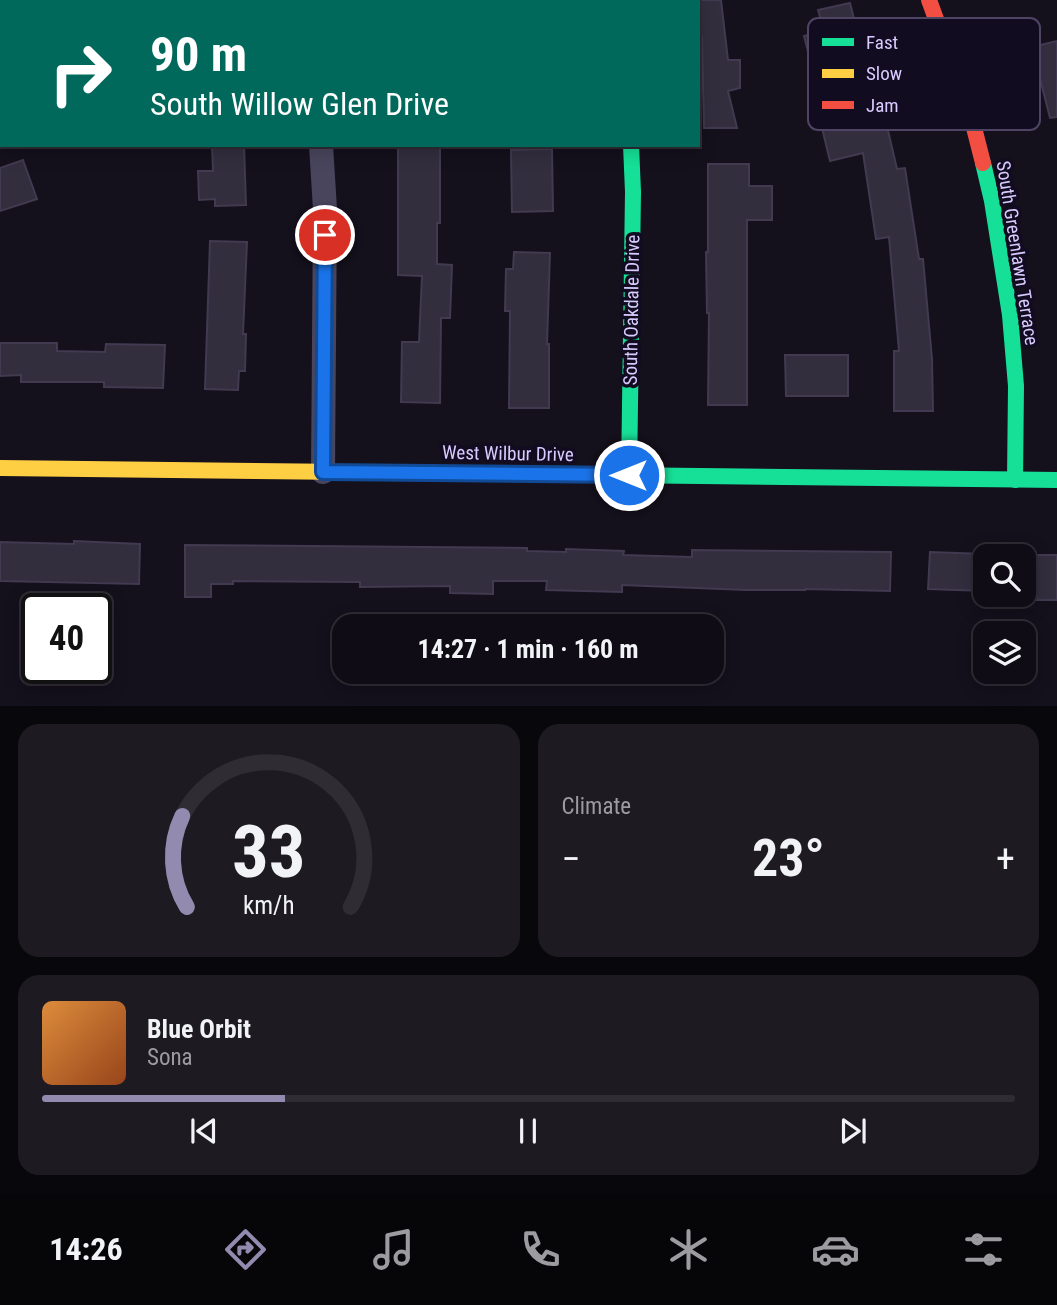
<!DOCTYPE html>
<html lang="en">
<head>
<meta charset="utf-8">
<style>
  :root { --surface:#0f0c15; --page:#1d1a22; --text:#f1f3f6; --muted:#9b9ba0; --line:#2f2c34; --accent:#938ab0 }
  body { margin:0; font-family:"Roboto Condensed",sans-serif; background:var(--page); color:var(--text); height:100vh; display:flex; flex-direction:column; font-size:26px; white-space:nowrap }
  * { box-sizing:border-box; margin:0 }
  p { font-size:23px; color:var(--muted) }
  .icon { flex:none; width:38px; height:38px; fill:none; stroke:currentColor; stroke-width:2; stroke-linecap:round; stroke-linejoin:round }
  .map { position:relative; height:706px; overflow:hidden }
  .details { display:flex; flex-direction:column; gap:18px; padding:18px; background:#08070c; flex:1 }
  .details>* { flex:none }
  .top-card { position:absolute; left:0px; top:0px; width:700px; height:147px; box-shadow:0 4px 18px #0003,0 0 0 2px var(--line); background:#00695c; color:#fff; overflow:hidden }
  .buttons { position:absolute; left:973px; top:544px; display:grid; gap:14px }
  .buttons a { display:grid; place-items:center; width:63px; height:63px; border-radius:14px; background:var(--surface); box-shadow:0 4px 18px #0003,0 0 0 2px var(--line); font-size:35px }
  .speed { position:absolute; left:21px; top:593px; display:flex; gap:14px; font-size:35px; font-weight:700; text-align:center }
  .speed>* { display:grid; place-content:center; width:91px; height:91px; border-radius:50%; background:var(--surface); box-shadow:0 4px 18px #0003,0 0 0 2px var(--line); line-height:1 }
  .speed .limit { border:4px solid #111; border-radius:10px; background:#fff; color:#111 }
  .pin { position:absolute; display:grid; place-items:center; width:60px; height:60px; color:#fff; margin:-30px; border:4px solid #fff; border-radius:50%; box-shadow:0 2px 7px #0007 }
  .me { position:absolute; width:77px; margin:-38px; rotate:270deg; stroke-linejoin:round; filter:drop-shadow(0 0 5px #0008) }
  .turn { display:flex; align-items:center; gap:24px; height:147px; padding:0 35px; font-size:32px }
  .turn .icon { width:91px; height:91px; stroke-width:2.5 }
  .turn b { display:block; font-size:49px; line-height:60px }
  .big { font-size:52px; font-weight:700; line-height:1.1 }
  .details .card { flex:1; display:flex; flex-direction:column; justify-content:center; gap:10px; min-width:0; padding:0 24px; border-radius:21px; background:var(--page) }
  .details .dial { align-items:center; gap:0 }
  .dial svg { height:182px; overflow:visible; fill:none; stroke:var(--line); stroke-width:7; stroke-linecap:round; text-anchor:middle }
  .dial text { fill:var(--text); stroke:none }
  .song { display:flex; align-items:center; gap:21px }
  .cover { width:84px; height:84px; border-radius:10px; background:linear-gradient(135deg,hsl(30 70% 55%),hsl(20 70% 35%)) }
  .played { height:7px; border-radius:4px; background:linear-gradient(90deg,var(--accent) 25%,var(--line) 25%) }
  .keys { display:flex; justify-content:space-around; direction:ltr }
  .heat { display:flex; justify-content:space-between; align-items:center; font-size:38px; direction:ltr }
  .details .tiles { flex:1; display:grid; gap:18px; grid-template-columns:1fr 1fr }
  .card:last-child { grid-column:span 2 }
  .trip { position:absolute; left:332px; top:614px; width:392px; height:70px; border-radius:21px; background:var(--surface); box-shadow:0 4px 18px #0003,0 0 0 2px var(--line); font-weight:700; line-height:70px; text-align:center }
  .dock { display:flex; height:112px; justify-content:space-around; align-items:center; background:#060508; color:var(--muted) }
  .dock .icon { width:49px; height:49px }
  .dock .current { color:var(--accent) }
  .dock b { font-size:32px; color:var(--text) }
  .map>svg:first-child { display:block }
  .building { fill:#322e3e; stroke:#413a50; stroke-width:2 }
  .lines { fill:none; stroke-linecap:round; stroke-linejoin:round }
  .street { stroke:#49455d; stroke-width:24 }
  .fast { stroke:#16e098; stroke-width:16 }
  .slow { stroke:#ffcf43; stroke-width:16 }
  .jam { stroke:#f24e42; stroke-width:16 }
  .route-casing { stroke:#114b97; stroke-width:18 }
  .route { stroke:#1a73e8; stroke-width:12 }
  .labels { text-anchor:middle; stroke-width:7; stroke-linejoin:round; paint-order:stroke }
  .street-label { font-size:19px; fill:#d8cbff; stroke:#120c20 }
  .key { fill:#120c20; stroke:#4d4563; stroke-width:2 }
  .key-label { font-size:19px; fill:#d8cbff }
</style>
</head>
<body>
<div class="map">
<svg width="1057" height="707" viewBox="0 0 1057 707">
  <rect width="100%" height="100%" fill="#14101c"/>
  <!-- building -->
  <g class="building">
    <polygon points="698,0 721,0 728,60 740,60 740,88 728,91 737,128 704,128 702,37 698,37"/>
    <polygon points="850,3 864,58 813,71 804,36 824,31 818,10"/>
    <polygon points="1057,41 1057,117 1050,118 1032,47"/>
    <polygon points="879,92 897,169 905,168 919,259 923,259 932,359 933,411 894,411 894,351 899,351 889,237 876,239 863,153 830,161 822,128 844,123 839,101"/>
    <polygon points="212,145 244,145 246,205 215,206 215,199 199,200 198,171 213,171"/>
    <polygon points="398,145 440,145 440,223 437,223 437,264 452,265 450,318 441,318 440,403 401,402 402,342 419,342 422,276 398,275"/>
    <polygon points="552,149 553,211 512,212 511,150"/>
    <polygon points="23,160 37,199 0,211 0,168"/>
    <polygon points="708,164 749,164 749,186 772,186 772,220 747,220 747,405 708,405 709,313 707,313 706,252 708,252"/>
    <polygon points="210,241 247,242 243,334 246,334 245,371 239,371 238,390 205,389"/>
    <polygon points="514,252 550,253 547,344 549,344 549,408 509,408 510,311 505,311 506,269 513,269"/>
    <polygon points="0,343 57,343 57,351 105,352 106,344 165,345 163,388 104,387 104,382 21,382 21,375 0,376"/>
    <polygon points="785,355 848,355 848,396 786,396"/>
    <polygon points="74,541 140,544 139,584 0,581 0,542 74,544"/>
    <polygon points="185,545 527,548 527,551 566,552 566,549 624,551 623,555 692,557 692,550 891,552 890,591 805,589 805,590 746,590 622,585 622,592 546,590 547,581 493,581 493,594 450,593 450,586 360,587 360,582 233,581 233,584 211,584 211,597 185,597"/>
    <polygon points="930,552 985,554 985,591 928,589"/>
    <polygon points="1036,555 1057,555 1057,600 1037,600"/>
  </g>
  <g class="lines">
    <!-- street -->
    <g class="street">
      <polyline points="300,0 301,2"/>
      <polyline points="614,0 614,2"/>
      <polyline points="321,145 325,209 323,472"/>
    </g>
    <!-- fast -->
    <g class="fast">
      <polyline points="983,163 992,201 1010,315 1016,386 1015,480"/>
      <polyline points="441,473 1057,480"/>
      <polyline points="629,475 633,192 631,145"/>
    </g>
    <!-- slow -->
    <polyline class="slow" points="0,468 441,473"/>
    <!-- jam -->
    <polyline class="jam" points="929,0 970,112 983,163"/>
  </g>
  <g class="lines">
    <defs>
      <polyline id="route" points="325,235 323,472 629,475"/>
    </defs>
    <!-- route casing -->
    <use href="#route" class="route-casing"/>
    <!-- route -->
    <use href="#route" class="route"/>
  </g>
  <g class="labels">
    <!-- street labels -->
    <g class="street-label">
      <text transform="translate(1018 253) rotate(81)" y="7">South Greenlawn Terrace</text>
      <text transform="translate(631 310) rotate(-89)" y="7">South Oakdale Drive</text>
      <text transform="translate(508 453) rotate(1)" y="7">West Wilbur Drive</text>
    </g>
  </g>
  <!-- legend -->
  <rect x="808" y="18" width="232" height="112" rx="10" class="key"/>
  <rect x="822" y="38" width="32" height="8" fill="#16e098"/>
  <rect x="822" y="69" width="32" height="9" fill="#ffcf43"/>
  <rect x="822" y="101" width="32" height="8" fill="#f24e42"/>
  <g class="key-label">
    <text x="866" y="49">Fast</text>
    <text x="866" y="80">Slow</text>
    <text x="866" y="112">Jam</text>
  </g>
</svg>
<div class="buttons">
<a><svg class="icon" aria-label="search" viewBox="0 0 24 24"><circle cx="10" cy="10" r="6"/><path d="M15 15l6 6"/></svg></a>
<a><svg class="icon" aria-label="layers" viewBox="0 0 24 24"><path d="M12 4l9 5-9 5-9-5zM3 14l9 5 9-5"/></svg></a>
</div>
<div class="speed"><div class="limit">40</div></div>
<div class="pin" style="left:325px;top:235px;background:#d93025"><svg class="icon" aria-label="arrive" viewBox="0 0 24 24"><path d="M6 21V4h12l-3 4 3 4H6"/></svg></div>
<svg class="me" style="left:629px;top:475px" viewBox="-20 -20 40 40"><circle r="17" fill="#1a73e8" stroke="#fff" stroke-width="3"/><path d="M0-11L8 9 0 5-8 9z" fill="#fff"/></svg>
<div class="trip">14:27 · 1 min · 160 m</div>
<div class="top-card">
<div class="turn"><svg class="icon" aria-label="right" viewBox="0 0 24 24"><path d="M7 20v-9h11M14 6l5 5-5 5"/></svg><div><b>90 m</b>South Willow Glen Drive</div></div>
</div>
</div>
<section class="details">
<div class="tiles">
<div class="card dial"><svg viewBox="0 0 100 80">
<path d="M14 69A42 42 0 1 1 86 69"/>
<path d="M14 69A42 42 0 0 1 12 29" stroke="#938ab0"/>
<text x="50" y="56" font-size="32" font-weight="700">33</text>
<text x="50" y="72" font-size="11">km/h</text>
</svg></div>
<div class="card"><p>Climate</p>
<div class="heat"><a>−</a><b class="big">23°</b><a>+</a></div>
</div>
<div class="card">
<div class="song"><i class="cover"></i><div><b>Blue Orbit</b><p>Sona</p></div></div>
<div class="played"></div>
<div class="keys"><svg class="icon" aria-label="previous" viewBox="0 0 24 24"><path d="M18 5L8 12l10 7zM5 5v14"/></svg><svg class="icon" aria-label="pause" viewBox="0 0 24 24"><path d="M8 5v14M16 5v14"/></svg><svg class="icon" aria-label="next" viewBox="0 0 24 24"><path d="M6 5l10 7-10 7zM19 5v14"/></svg></div>
</div>
</div>
</section>
<nav class="dock">
<b>14:26</b>
<svg class="icon current" aria-label="directions" viewBox="0 0 24 24"><path d="M12 3l9 9-9 9-9-9zM9 14v-3h6M13 9l2 2-2 2"/></svg>
<svg class="icon" aria-label="music" viewBox="0 0 24 24"><path d="M9 18V5l10-2v13"/><circle cx="6" cy="18" r="3"/><circle cx="16" cy="16" r="3"/></svg>
<svg class="icon" aria-label="phone" viewBox="0 0 24 24"><path d="M5 4h4l2 5-3 2q2 4 5 5l2-3 5 2v4C11 20 4 13 5 4z"/></svg>
<svg class="icon" aria-label="climate" viewBox="0 0 24 24"><path d="M12 3v18M4 7l16 10M4 17L20 7"/></svg>
<svg class="icon" aria-label="car" viewBox="0 0 24 24"><path d="M5 17H2v-5l4-1 3-4h7l3 4 3 1v5h-3M9 17h6M6 11h13"/><circle cx="7" cy="17" r="2"/><circle cx="17" cy="17" r="2"/></svg>
<svg class="icon" aria-label="filters" viewBox="0 0 24 24"><path d="M4 7h16M4 17h16"/><circle cx="9" cy="7" r="2"/><circle cx="15" cy="17" r="2"/></svg>
</nav>
</body>
</html>
